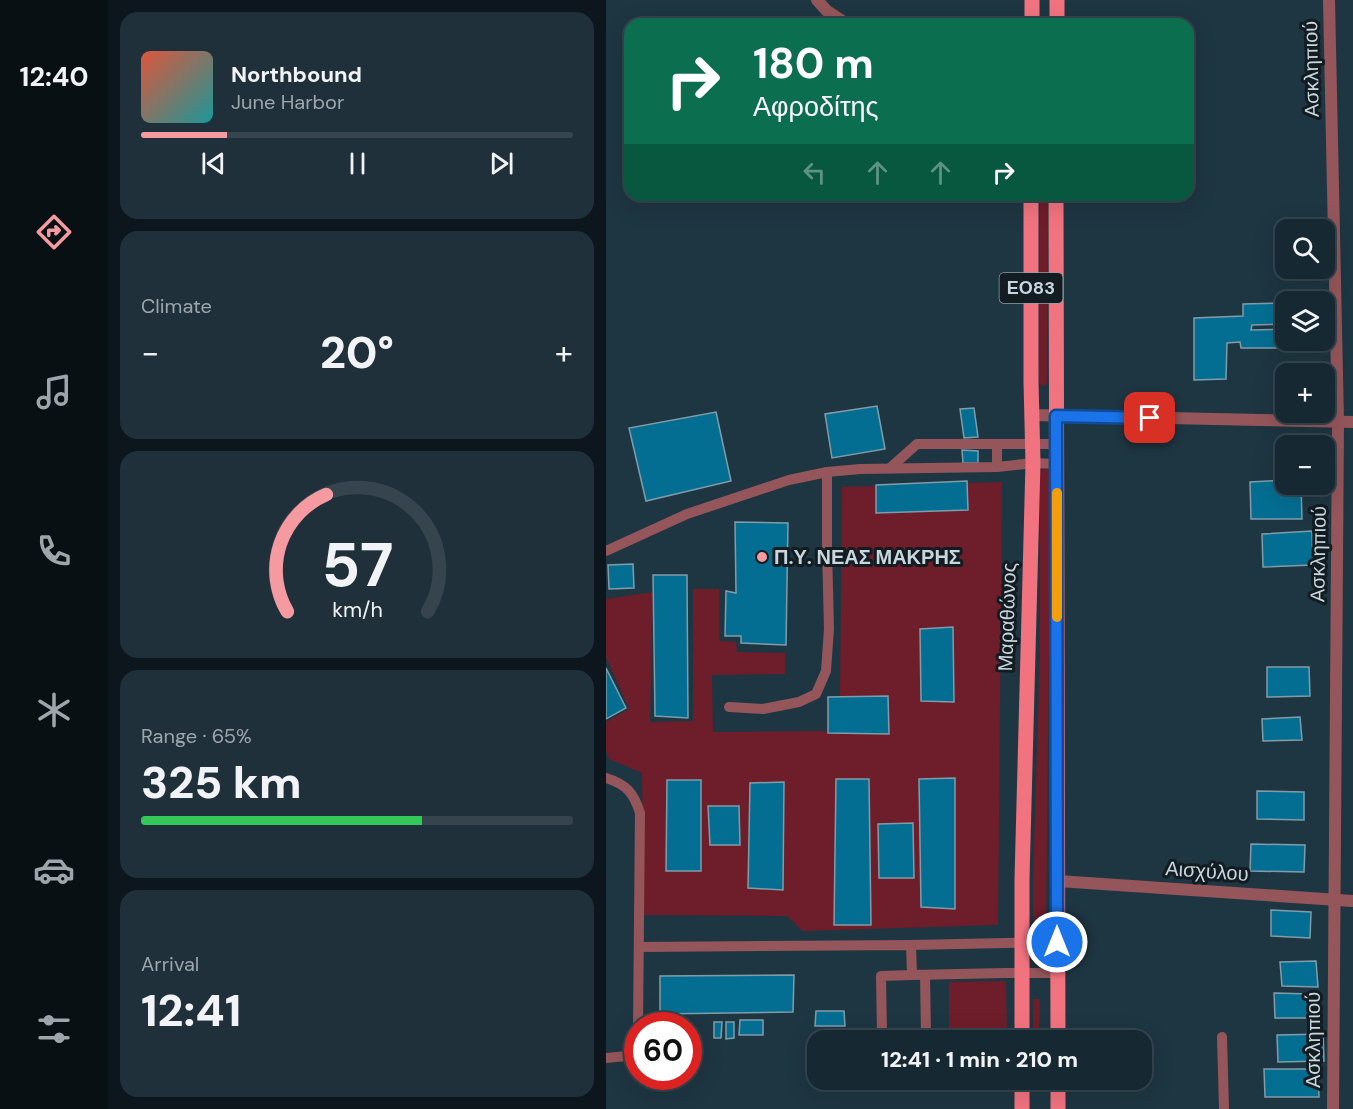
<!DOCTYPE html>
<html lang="en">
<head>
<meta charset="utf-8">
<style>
  :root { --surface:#162832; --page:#1f303a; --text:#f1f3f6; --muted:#9ea6ac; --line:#35444d; --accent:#f49aa0 }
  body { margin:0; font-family:"DM Sans",sans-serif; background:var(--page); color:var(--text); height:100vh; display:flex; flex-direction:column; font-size:22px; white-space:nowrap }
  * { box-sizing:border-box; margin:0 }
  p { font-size:20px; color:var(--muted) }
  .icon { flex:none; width:33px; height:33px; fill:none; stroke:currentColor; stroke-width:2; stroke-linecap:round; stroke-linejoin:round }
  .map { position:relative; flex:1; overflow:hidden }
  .sheet { display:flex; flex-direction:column; gap:12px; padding:12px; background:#0c161c; width:498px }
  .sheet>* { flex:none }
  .top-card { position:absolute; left:18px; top:18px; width:570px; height:183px; border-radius:18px; box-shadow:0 6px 24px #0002,0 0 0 2px var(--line); background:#0b6e4f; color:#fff; overflow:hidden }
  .tools { position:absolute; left:669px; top:219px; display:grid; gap:12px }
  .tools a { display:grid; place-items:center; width:60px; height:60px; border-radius:12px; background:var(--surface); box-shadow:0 6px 24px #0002,0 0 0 2px var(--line); font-size:30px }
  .speed { position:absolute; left:18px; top:1012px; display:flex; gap:12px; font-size:30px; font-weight:700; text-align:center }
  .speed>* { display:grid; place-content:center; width:78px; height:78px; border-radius:50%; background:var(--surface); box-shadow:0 6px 24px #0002,0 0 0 2px var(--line); line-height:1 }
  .speed .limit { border:9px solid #d22; background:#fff; color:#111 }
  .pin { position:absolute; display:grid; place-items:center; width:51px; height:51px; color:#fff; margin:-26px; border-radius:12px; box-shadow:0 3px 9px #0006 }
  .me { position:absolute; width:66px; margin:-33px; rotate:0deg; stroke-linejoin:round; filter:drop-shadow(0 0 4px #0008) }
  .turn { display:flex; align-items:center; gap:21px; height:126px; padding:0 30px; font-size:27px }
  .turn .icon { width:78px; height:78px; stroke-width:2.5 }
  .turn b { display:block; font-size:42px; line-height:51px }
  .lanes { display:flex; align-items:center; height:57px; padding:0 30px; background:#0003; justify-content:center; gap:30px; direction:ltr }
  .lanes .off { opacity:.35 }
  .big { font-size:45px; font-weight:800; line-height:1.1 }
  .sheet .card { flex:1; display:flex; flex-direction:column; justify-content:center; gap:9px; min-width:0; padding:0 21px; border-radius:18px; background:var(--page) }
  .sheet .dial { align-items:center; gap:0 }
  .dial svg { height:156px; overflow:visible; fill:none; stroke:var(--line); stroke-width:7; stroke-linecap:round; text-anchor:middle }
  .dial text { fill:var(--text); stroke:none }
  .song { display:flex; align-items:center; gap:18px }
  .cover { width:72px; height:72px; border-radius:9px; background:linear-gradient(135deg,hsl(10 70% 55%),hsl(180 70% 35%)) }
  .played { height:6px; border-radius:3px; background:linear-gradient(90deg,var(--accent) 20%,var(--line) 20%) }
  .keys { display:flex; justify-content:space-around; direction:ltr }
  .heat { display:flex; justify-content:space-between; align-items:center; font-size:33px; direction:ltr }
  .charge { height:9px; border-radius:4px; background:linear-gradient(90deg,#34c759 65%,var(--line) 0) }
  .trip { position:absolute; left:201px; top:1030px; width:345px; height:60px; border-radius:18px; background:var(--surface); box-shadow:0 6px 24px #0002,0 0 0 2px var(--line); font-weight:800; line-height:60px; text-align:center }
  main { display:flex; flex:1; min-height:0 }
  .dock { display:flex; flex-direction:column; width:108px; justify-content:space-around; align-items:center; background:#091014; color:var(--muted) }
  .dock .icon { width:42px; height:42px }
  .dock .selected { color:var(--accent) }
  .dock b { font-size:27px; color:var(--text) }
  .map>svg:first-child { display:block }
  .green { fill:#6e1d2a }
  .building { fill:#046e92; stroke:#819ca9; stroke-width:1.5 }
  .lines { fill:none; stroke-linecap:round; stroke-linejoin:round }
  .lane { stroke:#94565a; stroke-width:10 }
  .street { stroke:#94565a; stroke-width:12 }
  .primary { stroke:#f27380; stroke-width:15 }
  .route-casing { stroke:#114b97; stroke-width:15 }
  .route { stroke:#1a73e8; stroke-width:10 }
  .slow { stroke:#f59e0b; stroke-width:10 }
  .poi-dot { fill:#f49aa0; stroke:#121c21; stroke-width:2 }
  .labels { text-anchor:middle; stroke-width:6; stroke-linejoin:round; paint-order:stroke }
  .shield { fill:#121c21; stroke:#919ea5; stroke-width:1.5 }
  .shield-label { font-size:18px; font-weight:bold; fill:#c8d6dd }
  .street-label { font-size:20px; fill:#c8d6dd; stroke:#121c21 }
  .poi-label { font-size:20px; font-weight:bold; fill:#c8d6dd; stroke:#121c21; text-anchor:start }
</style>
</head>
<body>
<main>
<nav class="dock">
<b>12:40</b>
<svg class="icon selected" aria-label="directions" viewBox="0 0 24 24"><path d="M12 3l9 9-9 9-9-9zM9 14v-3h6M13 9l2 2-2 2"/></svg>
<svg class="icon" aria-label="music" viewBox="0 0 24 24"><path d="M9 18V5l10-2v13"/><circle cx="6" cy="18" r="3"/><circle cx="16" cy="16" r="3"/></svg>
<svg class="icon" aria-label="phone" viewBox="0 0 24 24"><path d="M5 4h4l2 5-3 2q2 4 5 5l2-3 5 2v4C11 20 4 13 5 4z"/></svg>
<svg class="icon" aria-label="climate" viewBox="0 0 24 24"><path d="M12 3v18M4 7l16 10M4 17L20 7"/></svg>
<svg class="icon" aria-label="car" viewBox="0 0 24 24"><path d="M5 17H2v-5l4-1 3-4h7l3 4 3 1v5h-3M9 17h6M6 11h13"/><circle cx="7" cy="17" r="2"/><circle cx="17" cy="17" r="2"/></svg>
<svg class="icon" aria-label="filters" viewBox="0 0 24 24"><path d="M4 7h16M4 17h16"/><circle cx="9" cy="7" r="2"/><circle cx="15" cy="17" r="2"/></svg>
</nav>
<section class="sheet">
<div class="card">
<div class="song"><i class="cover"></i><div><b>Northbound</b><p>June Harbor</p></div></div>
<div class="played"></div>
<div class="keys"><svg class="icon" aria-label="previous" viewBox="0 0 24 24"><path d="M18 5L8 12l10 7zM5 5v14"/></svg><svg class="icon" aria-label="pause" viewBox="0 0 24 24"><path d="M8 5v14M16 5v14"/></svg><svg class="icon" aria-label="next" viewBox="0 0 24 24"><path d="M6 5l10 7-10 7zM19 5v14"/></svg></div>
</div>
<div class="card"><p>Climate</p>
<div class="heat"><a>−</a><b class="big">20°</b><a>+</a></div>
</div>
<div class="card dial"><svg viewBox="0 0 100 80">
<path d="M14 69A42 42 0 1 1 86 69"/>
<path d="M14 69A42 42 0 0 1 34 9" stroke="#f49aa0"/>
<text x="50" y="56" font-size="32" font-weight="700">57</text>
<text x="50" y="72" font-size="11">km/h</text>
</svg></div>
<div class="card"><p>Range · 65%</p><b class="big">325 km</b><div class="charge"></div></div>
<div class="card"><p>Arrival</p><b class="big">12:41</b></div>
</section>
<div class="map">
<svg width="747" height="1109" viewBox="0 0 747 1109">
  <rect width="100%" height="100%" fill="#1e3642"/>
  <!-- green -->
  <g class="green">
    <polygon points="434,195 442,195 441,383 438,386 434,385 433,382"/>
    <polygon points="438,468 441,469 443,471 443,650 440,933 437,938 427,939 427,881 434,651 434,472"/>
    <polygon points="396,482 392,925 197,931 181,916 38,915 36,773 3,759 0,751 0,722 23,709 0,657 0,599 47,592 44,722 87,721 87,589 113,589 113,641 130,642 131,652 179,653 179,674 106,675 107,732 214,731 282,734 282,696 234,697 236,487"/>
    <polygon points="400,981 401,1041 343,1041 343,982"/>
    <polygon points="427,999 434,999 433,1041 427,1041"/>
  </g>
  <!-- building -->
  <g class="building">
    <polygon points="680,242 680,263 673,263 672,243"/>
    <polygon points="680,303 680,324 646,325 645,330 680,329 680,340 686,340 686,348 635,348 634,342 621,343 620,379 588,380 588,318 637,316 637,304"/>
    <polygon points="271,406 279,449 226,458 219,414"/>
    <polygon points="368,408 372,437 358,438 354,409"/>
    <polygon points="110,412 125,481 40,501 23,428"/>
    <polygon points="356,450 372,451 372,463 357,463"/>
    <polygon points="680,480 680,484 695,484 696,519 645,519 644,482"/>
    <polygon points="361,481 362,510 270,513 270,485"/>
    <polygon points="129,522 182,523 180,645 135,643 135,636 119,636 120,591 130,593"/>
    <polygon points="706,531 707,565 657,567 656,534"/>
    <polygon points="27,564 28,588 3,589 2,565"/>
    <polygon points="47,575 81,575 82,718 49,716"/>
    <polygon points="347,627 348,702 315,701 314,629"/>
    <polygon points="661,667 703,667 704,696 661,697"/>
    <polygon points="0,668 20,708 0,719"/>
    <polygon points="282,696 283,734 222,733 222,697"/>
    <polygon points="694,717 696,740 657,741 656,719"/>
    <polygon points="349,778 349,909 315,907 313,779"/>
    <polygon points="230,779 263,779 265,925 228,925"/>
    <polygon points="61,780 95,780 95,871 60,871"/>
    <polygon points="178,782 177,890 142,888 144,783"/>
    <polygon points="651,791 698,792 698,820 651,819"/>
    <polygon points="102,806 133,806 134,845 104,845"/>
    <polygon points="307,823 308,878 273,878 272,824"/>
    <polygon points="645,844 699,845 698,872 644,871"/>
    <polygon points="665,910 705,912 704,938 665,936"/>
    <polygon points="710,961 712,987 676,986 674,962"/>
    <polygon points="188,975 187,1012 54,1014 54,976"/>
    <polygon points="668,993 706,994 706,1018 669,1018"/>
    <polygon points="210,1011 238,1011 239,1026 209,1026"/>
    <polygon points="134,1020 157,1020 157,1035 133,1035"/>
    <polygon points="108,1022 116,1022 115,1038 108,1038"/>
    <polygon points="120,1022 128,1022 128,1038 120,1039"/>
    <polygon points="717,1034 718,1061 672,1062 671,1035"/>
    <polygon points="658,1069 712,1069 713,1097 659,1097"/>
  </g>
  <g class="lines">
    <!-- lane -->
    <g class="lane">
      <polyline points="391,467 391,445"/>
      <polyline points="284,468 311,444 450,444"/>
      <polyline points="0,551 81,514 183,480 221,472 254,469 391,467 427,463 450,464"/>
      <polyline points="123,707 157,709 193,702 210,694 220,671 223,629 221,549 221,472"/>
      <path d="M0,778c20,6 28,15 34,35l-2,213"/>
      <polyline points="305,945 451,942"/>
      <polyline points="33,947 305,945 306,975 399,973 452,973"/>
      <polyline points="319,975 320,1035"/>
      <polyline points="276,1034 275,976 306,975"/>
      <polyline points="616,1037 618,1109"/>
      <polyline points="0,1058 21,1056 32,1041"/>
    </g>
    <!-- street -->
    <g class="street">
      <polyline points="211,0 221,11 241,24"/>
      <polyline points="723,0 732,422 727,1109"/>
      <polyline points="425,415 747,422"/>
      <polyline points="452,881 747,901"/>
    </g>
    <!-- primary -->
    <g class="primary">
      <polyline points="426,24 426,0"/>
      <polyline points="451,24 451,0"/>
      <polyline points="450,195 452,1041"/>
      <polyline points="416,1041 416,879 427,463 425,382 425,195"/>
      <polyline points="416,1080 416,1109"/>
      <polyline points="452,1109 452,1080"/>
    </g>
  </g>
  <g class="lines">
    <defs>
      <polyline id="route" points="451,942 450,416 544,418"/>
    </defs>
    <!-- route casing -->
    <use href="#route" class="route-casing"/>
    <!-- route -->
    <use href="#route" class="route"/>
    <!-- slow -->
    <polyline class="slow" points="451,493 451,617"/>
  </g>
  <!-- markers -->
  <circle class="poi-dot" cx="156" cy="557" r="6"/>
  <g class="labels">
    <!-- shield labels -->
    <rect class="shield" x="393.5" y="273" width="63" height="30" rx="4.5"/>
    <g class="shield-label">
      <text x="425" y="294">ΕΟ83</text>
    </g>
    <!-- street labels -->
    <g class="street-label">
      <text transform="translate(705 69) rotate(-91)" y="7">Ασκληπιού</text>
      <text transform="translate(712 554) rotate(-89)" y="7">Ασκληπιού</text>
      <text transform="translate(401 617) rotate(-88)" y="7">Μαραθώνος</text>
      <text transform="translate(601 871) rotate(4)" y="7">Αισχύλου</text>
      <text transform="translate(707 1040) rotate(-90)" y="7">Ασκληπιού</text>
    </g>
    <!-- poi labels -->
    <g class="poi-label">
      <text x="168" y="564">Π.Υ. ΝΕΑΣ ΜΑΚΡΗΣ</text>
    </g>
  </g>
</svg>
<div class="tools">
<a><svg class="icon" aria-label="search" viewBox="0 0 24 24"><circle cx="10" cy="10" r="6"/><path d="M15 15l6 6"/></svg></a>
<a><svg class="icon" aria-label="layers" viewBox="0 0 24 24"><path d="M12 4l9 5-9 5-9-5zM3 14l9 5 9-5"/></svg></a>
<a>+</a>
<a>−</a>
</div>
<div class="speed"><div class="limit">60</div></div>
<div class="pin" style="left:544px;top:418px;background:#d93025"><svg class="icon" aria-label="arrive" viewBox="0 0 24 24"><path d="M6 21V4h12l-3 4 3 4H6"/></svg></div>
<svg class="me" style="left:451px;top:942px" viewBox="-20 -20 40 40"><circle r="17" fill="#1a73e8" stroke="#fff" stroke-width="3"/><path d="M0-11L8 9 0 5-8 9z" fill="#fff"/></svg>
<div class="trip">12:41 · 1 min · 210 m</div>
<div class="top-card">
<div class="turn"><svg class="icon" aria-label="right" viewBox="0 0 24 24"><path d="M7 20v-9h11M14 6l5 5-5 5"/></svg><div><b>180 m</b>Αφροδίτης</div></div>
<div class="lanes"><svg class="icon off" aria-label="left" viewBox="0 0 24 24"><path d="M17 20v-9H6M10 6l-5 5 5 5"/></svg><svg class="icon off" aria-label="ahead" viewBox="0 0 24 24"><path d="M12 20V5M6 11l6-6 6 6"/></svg><svg class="icon off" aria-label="ahead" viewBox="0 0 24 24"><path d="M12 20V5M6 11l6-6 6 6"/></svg><svg class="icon" aria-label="right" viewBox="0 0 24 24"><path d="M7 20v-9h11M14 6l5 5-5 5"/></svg></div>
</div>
</div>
</main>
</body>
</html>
